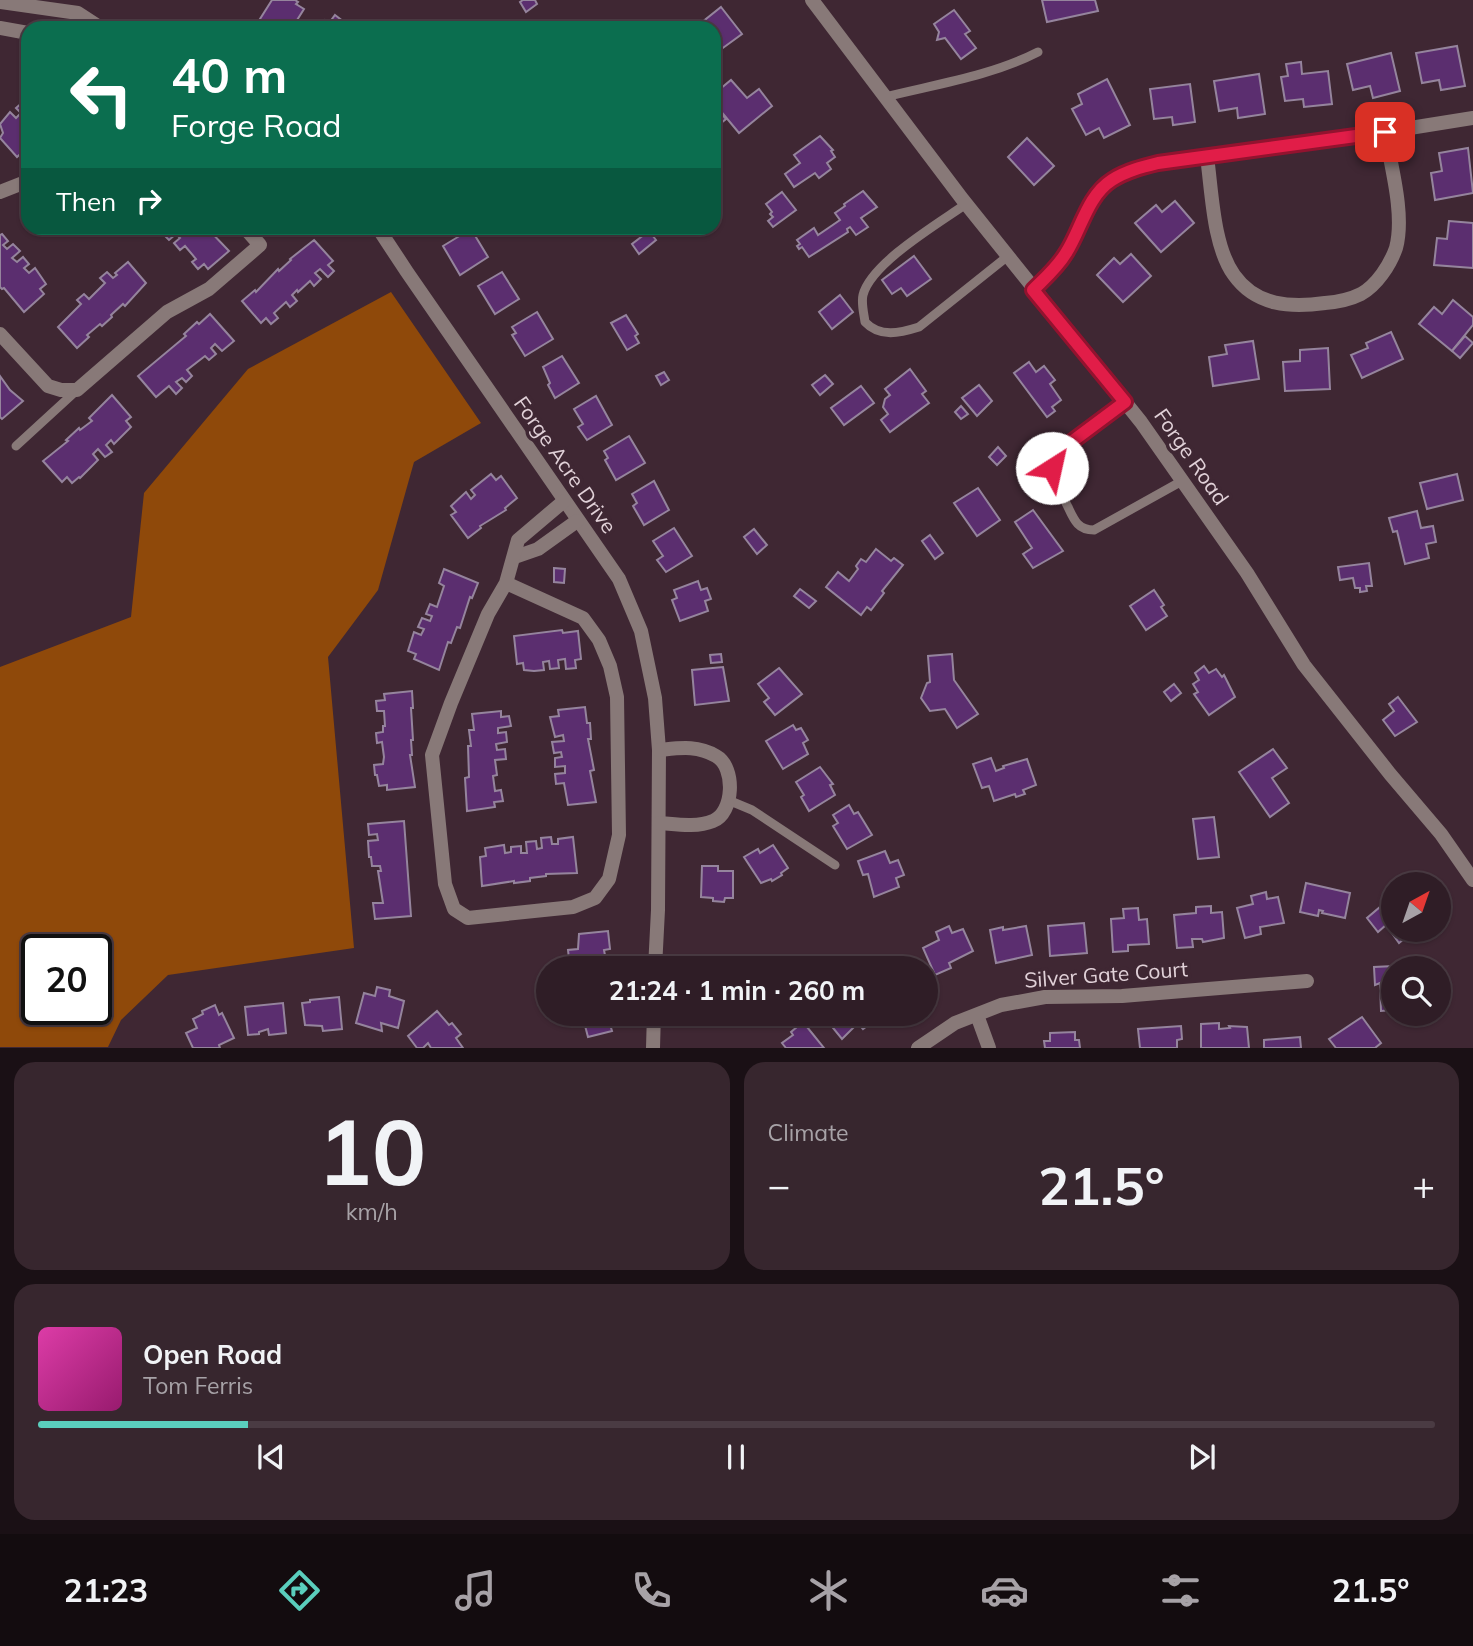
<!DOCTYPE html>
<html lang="en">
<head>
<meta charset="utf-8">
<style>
  :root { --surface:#2f1d26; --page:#37262e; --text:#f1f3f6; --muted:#a7a2a7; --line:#4a3b43; --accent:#5acebd }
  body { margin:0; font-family:Mulish,sans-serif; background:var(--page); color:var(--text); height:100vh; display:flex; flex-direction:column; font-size:26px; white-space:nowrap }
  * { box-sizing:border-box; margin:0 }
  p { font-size:23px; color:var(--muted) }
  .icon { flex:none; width:38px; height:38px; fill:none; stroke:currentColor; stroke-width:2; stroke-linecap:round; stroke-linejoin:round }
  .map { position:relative; height:1048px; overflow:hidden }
  .drawer { display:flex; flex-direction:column; gap:14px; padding:14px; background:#1a1015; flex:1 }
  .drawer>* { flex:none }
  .banner { position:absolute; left:21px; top:21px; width:700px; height:214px; border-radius:21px; box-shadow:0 2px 5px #0004,0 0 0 2px var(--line); background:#0b6e4f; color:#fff; overflow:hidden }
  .needle { width:46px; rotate:40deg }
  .buttons { position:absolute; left:1381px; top:872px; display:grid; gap:14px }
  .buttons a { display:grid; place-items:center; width:70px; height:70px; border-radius:50%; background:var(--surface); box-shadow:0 2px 5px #0004,0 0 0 2px var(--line); font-size:35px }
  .speed { position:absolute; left:21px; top:934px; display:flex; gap:14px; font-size:35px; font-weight:700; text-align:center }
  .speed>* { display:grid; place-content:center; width:91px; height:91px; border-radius:50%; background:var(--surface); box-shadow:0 2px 5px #0004,0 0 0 2px var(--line); line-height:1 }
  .speed .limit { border:4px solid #111; border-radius:10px; background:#fff; color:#111 }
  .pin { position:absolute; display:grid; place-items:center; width:60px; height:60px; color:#fff; margin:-30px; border-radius:14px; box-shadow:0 4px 10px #0006 }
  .me { position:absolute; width:77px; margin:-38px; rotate:35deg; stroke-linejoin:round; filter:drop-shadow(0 0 5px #0008) }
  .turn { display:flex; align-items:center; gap:24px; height:147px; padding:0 35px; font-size:32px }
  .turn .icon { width:91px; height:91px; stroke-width:2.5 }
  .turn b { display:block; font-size:49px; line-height:60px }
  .then { display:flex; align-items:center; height:66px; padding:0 35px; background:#0003; gap:14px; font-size:26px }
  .big { font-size:52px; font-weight:700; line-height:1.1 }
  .drawer .widget { flex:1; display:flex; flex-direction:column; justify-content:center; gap:10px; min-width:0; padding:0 24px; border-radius:21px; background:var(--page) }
  .drawer .dial { align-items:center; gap:0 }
  .dial b { font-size:91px; line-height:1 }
  .song { display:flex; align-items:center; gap:21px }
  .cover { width:84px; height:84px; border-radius:10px; background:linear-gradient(135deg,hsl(320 70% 55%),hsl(320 70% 35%)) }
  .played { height:7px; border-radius:4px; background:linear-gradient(90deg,var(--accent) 15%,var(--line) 15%) }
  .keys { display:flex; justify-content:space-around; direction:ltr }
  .heat { display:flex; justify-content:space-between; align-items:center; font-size:38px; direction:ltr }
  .drawer .tiles { flex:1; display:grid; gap:14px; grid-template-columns:1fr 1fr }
  .widget:last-child { grid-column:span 2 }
  .trip { position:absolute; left:536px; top:956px; width:402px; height:70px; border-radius:35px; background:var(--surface); box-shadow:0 2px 5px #0004,0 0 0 2px var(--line); font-weight:700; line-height:70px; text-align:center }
  .tab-bar { display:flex; height:112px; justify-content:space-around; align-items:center; background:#130c0f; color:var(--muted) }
  .tab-bar .icon { width:49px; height:49px }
  .tab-bar .current { color:var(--accent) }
  .tab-bar b { font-size:32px; color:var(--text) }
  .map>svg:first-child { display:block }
  .forest { fill:#8f490a; fill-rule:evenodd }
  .building { fill:#5b2e6f; stroke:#95849d; stroke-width:2 }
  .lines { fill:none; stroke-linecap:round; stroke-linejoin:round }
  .service { stroke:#887978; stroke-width:9 }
  .minor { stroke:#887978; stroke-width:14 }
  .route-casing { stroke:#92132f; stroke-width:18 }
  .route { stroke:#e11d48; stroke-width:12 }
  .labels { text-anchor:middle; stroke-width:7; stroke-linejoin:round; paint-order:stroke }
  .street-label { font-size:21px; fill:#e1d1d8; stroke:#3f2733 }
</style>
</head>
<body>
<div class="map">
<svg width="1473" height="1048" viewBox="0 0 1473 1048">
  <rect width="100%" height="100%" fill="#3f2733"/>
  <!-- forest -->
  <path class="forest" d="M391,292l90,131 -67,39 -36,128 -50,67 26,291 -186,27 -47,45 -13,27h-108v-380l131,-50 13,-124 104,-124zM37,950h59v60h-59z"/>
  <!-- building -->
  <g class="building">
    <polygon points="272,0 295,0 298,2 296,4 304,9 292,28 274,28 260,19"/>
    <polygon points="523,0 535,0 537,4 526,12 520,2"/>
    <polygon points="1042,0 1095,0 1098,11 1047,22"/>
    <polygon points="721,7 742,34 716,53 714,28 705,28 701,23"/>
    <polygon points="954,10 970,31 965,34 976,48 961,59 945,38 937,40 939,32 934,24"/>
    <polygon points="335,15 344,22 339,28 318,28 325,20 329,23"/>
    <polygon points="1457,46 1465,86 1441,90 1439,80 1422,83 1416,53"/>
    <polygon points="1391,53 1400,91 1373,98 1370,86 1353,90 1347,64"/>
    <polygon points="1301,62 1302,74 1328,71 1332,104 1304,107 1303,99 1285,101 1281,77 1288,76 1286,64"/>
    <polygon points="1259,74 1265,114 1238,118 1237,108 1219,111 1214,81"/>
    <polygon points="1107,79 1130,125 1104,138 1099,128 1086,135 1072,109 1082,104 1078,94"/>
    <polygon points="731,80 747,98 759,89 772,106 739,133 714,103 714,94"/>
    <polygon points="1190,84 1195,122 1173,125 1172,117 1154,119 1150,89"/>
    <polygon points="23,102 28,108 28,147 17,157 0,138 3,133 0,124 10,112 16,118 21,113 16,108"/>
    <polygon points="716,107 726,119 721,123 714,114"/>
    <polygon points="820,136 833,150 831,151 835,157 827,163 831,169 819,178 815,173 794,187 785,174 800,163 794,155"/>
    <polygon points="1027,138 1054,166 1034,185 1008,157"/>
    <polygon points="1468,148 1473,193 1435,200 1431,173 1442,171 1439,153"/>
    <polygon points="863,191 877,207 861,218 868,227 856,235 850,227 847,229 848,232 809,257 802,247 799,249 797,246 800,244 797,240 814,228 818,235 840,220 835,213 845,206 844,204"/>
    <polygon points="782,192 796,210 773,227 768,221 773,217 770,214 772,212 766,204"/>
    <polygon points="1175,201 1194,223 1161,252 1135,223 1156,205 1162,212"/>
    <polygon points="1449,221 1473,223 1473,268 1434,265 1437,238 1447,239"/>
    <polygon points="168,228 207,228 229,251 208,269 204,264 198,269 192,262 196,259 185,246 180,250 174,243 180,238 176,234 169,240 162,233"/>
    <polygon points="471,229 488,257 460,275 443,246"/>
    <polygon points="649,231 656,240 639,254 632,244"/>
    <polygon points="2,234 8,241 3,245 7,249 13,244 20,251 12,258 17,262 23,257 29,264 24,268 29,273 35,268 46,284 40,289 44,294 24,312 4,288 2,289 0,287 0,235"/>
    <polygon points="314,240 333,261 328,265 334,271 328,277 320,269 315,273 321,279 314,286 310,281 298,292 297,290 292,295 297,301 290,307 286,302 274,313 278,318 271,324 266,318 261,323 242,301 255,290 256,292 278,269 279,271 291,260 290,259"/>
    <polygon points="1131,254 1151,276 1123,302 1097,275 1114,258 1120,264"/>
    <polygon points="914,256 931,279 907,296 901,288 892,294 882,280"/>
    <polygon points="128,262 146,283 125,306 123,304 111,315 112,317 102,326 100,324 87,335 89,337 77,348 58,327 81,304 77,300 84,294 89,299 105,283 100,278 107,272 113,278 117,275 115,273"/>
    <polygon points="502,272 519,299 495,314 478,286"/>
    <polygon points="840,295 853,312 832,329 819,312"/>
    <polygon points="1453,300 1473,317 1473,325 1452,351 1419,324 1434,307 1442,314"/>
    <polygon points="537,312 553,339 525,356 512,335 516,333 512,327"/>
    <polygon points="210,314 234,341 222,351 215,344 211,348 216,354 209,360 205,356 187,370 192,376 186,382 182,378 176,382 182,388 176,394 169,386 156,397 138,376 186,336 184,334 197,322 199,324"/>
    <polygon points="626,315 638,334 635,336 639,343 627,350 611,323"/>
    <polygon points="1391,332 1403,359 1362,378 1351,355 1368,348 1366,343"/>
    <polygon points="1465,336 1473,343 1460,358 1452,351"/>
    <polygon points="1253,341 1259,379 1213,386 1209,357 1227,354 1225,345"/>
    <polygon points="1328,348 1330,389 1285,391 1283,362 1300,361 1300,350"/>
    <polygon points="562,356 579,383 555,398 548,385 550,383 543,367"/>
    <polygon points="1029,362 1036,372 1044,366 1055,380 1050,384 1061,400 1052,407 1055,411 1047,417 1014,373"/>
    <polygon points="910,369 926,391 922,394 929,403 890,432 881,420 888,414 883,407 885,399 890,395 885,389"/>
    <polygon points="664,372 669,380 661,385 656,376"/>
    <polygon points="825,375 833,384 820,395 812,385"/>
    <polygon points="0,376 10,390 23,401 2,419 0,417"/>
    <polygon points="979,385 992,401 977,416 962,398"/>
    <polygon points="861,386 874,403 844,425 831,408"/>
    <polygon points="112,395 131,417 126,421 131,427 114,444 111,440 106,445 112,452 105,457 98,449 93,454 98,460 80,478 79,477 72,483 67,477 62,482 43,461 68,441 66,440 79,428 80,430 92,421 89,418"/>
    <polygon points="596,396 612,425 587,440 578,427 583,424 574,409"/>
    <polygon points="961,406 968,414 961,419 955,412"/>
    <polygon points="629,436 645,463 616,480 605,460 608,458 604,451"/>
    <polygon points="998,447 1006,456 997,465 989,457"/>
    <polygon points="491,474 496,480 501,476 517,498 505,508 506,510 480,526 481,528 468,538 451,515 456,512 451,506 466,492 471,499 475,495 471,490"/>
    <polygon points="1457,474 1463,500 1427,509 1420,483"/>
    <polygon points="654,481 669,510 644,525 633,506 637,503 632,494"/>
    <polygon points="978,488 1000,520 977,536 954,503"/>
    <polygon points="1033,510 1063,551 1033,568 1023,554 1032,548 1015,522"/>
    <polygon points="1417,511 1421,528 1433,526 1436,542 1426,544 1429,558 1405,564 1397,531 1393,532 1389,518"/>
    <polygon points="674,528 692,556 666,572 657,560 663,556 653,541"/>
    <polygon points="754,529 767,545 757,554 744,537"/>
    <polygon points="930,535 943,553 935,559 922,541"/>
    <polygon points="876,549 891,561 894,558 903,565 882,591 884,593 871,610 867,607 861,615 826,587 838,572 849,581 858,569 856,566 861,559 866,562"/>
    <polygon points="1369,563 1372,586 1366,586 1367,591 1360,592 1360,588 1355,588 1353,578 1340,580 1338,567"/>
    <polygon points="554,568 565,569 564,583 554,582"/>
    <polygon points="444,569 478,583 472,598 470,597 460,628 457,627 451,643 448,642 439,670 414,659 416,654 408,651 414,632 421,635 424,629 418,627 422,618 430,621 432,616 426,614 430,604 437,607 444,586 439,583"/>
    <polygon points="698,581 701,590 707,588 711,599 705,601 708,611 680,621 672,600 677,598 674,590"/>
    <polygon points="800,589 816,601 809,608 794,596"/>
    <polygon points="1154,590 1164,605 1161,607 1167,616 1146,630 1130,606"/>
    <polygon points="562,630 563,633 578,631 581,659 575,660 576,668 566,669 565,659 558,660 559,668 550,669 549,661 543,662 544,670 534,671 524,670 523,663 517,664 514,636"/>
    <polygon points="721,654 722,662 711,663 710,655"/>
    <polygon points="952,654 954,680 978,714 957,728 945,709 930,711 921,698 927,683 930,682 928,656"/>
    <polygon points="1204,666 1209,673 1216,669 1222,677 1224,675 1235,697 1209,715 1194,694 1198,692 1193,684 1199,680 1195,673"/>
    <polygon points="723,667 729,701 695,705 692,670"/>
    <polygon points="779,668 802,694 775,715 764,702 769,698 758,684"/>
    <polygon points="1174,684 1181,693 1171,701 1164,692"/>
    <polygon points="412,691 413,708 411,708 413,740 411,740 412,755 410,755 415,787 387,790 387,785 379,786 377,775 375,775 374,765 383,764 384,757 382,742 377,743 376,733 383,732 383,726 385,726 384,711 377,711 376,701 385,700 384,694"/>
    <polygon points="1398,697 1417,722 1395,736 1383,720 1394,711 1389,704"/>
    <polygon points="585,707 587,723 590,723 591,739 588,739 594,770 590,771 596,802 568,805 564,783 556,784 555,774 565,773 565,766 555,767 555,758 562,757 561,752 554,753 552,742 564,741 563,735 555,737 550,717 559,716 558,710"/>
    <polygon points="501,711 501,717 509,716 511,726 498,728 498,733 506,732 507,742 496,744 497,750 505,749 506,759 495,760 497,775 493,776 495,791 501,790 503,801 494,802 495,807 467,811 465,778 469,777 468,746 471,746 469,730 474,730 472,714"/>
    <polygon points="793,725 796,730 801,728 808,740 803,743 808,754 783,769 766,741"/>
    <polygon points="1273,749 1287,768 1272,778 1289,803 1270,817 1239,772"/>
    <polygon points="991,758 996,771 1004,768 1003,766 1027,759 1036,785 1023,790 1025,794 1016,797 1015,794 994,801 989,786 982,788 973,764"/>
    <polygon points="820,767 833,784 830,785 835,795 809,811 801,797 804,795 796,782"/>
    <polygon points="849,805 854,814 858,812 872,835 847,849 833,826 838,823 833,815"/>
    <polygon points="1214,817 1219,857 1198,859 1193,819"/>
    <polygon points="404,821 411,916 375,919 373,903 383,903 378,871 381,871 380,866 372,866 371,857 369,857 368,841 378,840 377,834 369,835 368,824"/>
    <polygon points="551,837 552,844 558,844 558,839 573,837 577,873 546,874 546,876 530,878 530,881 514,883 514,881 482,886 480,857 486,856 485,848 504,845 505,853 511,852 511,847 521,846 521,853 527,853 526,842 536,841 537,849 542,848 541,838"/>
    <polygon points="773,845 788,868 781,873 782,875 772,881 771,879 761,883 744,857 758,849 760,853"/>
    <polygon points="885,851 890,863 898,860 904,875 896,878 899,887 874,897 868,874 863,875 858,861"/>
    <polygon points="702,866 718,866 718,871 733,871 733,898 725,898 724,902 713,901 713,898 701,897"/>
    <polygon points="1306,883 1350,893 1345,918 1322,913 1323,911 1319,910 1318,916 1300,912"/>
    <polygon points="1266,892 1267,899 1278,897 1284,923 1260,927 1261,934 1245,938 1237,908 1253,904 1251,896"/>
    <polygon points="1393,896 1393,929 1416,929 1399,943 1386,925 1378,932 1367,918"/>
    <polygon points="1211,906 1211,913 1222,912 1224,938 1203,942 1202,939 1192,939 1193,947 1177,948 1174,915 1196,913 1196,907"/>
    <polygon points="1138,908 1139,920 1147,919 1149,944 1128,945 1128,951 1113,952 1111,919 1124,918 1123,909"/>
    <polygon points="1084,923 1087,953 1050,956 1048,926"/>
    <polygon points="949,926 952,933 963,929 973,951 949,963 951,968 935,975 923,948 939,940 936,932"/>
    <polygon points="1026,926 1032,955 996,963 990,930 1003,927 1003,930"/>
    <polygon points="608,931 610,949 604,950 607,966 580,968 579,958 569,959 568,950 578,949 579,934"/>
    <polygon points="694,962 726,962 726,968 695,968"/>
    <polygon points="1415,965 1415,968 1393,968 1393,1010 1381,1011 1380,983 1375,985 1374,967"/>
    <polygon points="377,987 390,990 389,996 404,1001 398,1028 381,1023 382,1031 356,1023 364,993 375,996"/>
    <polygon points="339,997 342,1029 323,1031 322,1026 305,1025 302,1003 310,1002 310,1000"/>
    <polygon points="283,1003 286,1033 269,1035 268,1029 259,1032 259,1034 248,1035 245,1007"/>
    <polygon points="215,1005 219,1015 222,1013 234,1038 219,1045 220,1048 193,1048 186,1033 197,1028 193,1019 203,1014 202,1011"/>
    <polygon points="437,1011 449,1025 452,1023 461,1034 456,1038 463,1048 431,1048 428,1043 423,1048 417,1048 408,1036"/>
    <polygon points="559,1013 613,1013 615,1020 609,1021 612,1031 588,1037 582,1014 561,1019"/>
    <polygon points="830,1013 873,1013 877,1018 863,1029 858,1023 842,1039 825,1018"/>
    <polygon points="1362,1017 1381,1043 1375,1048 1336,1048 1329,1039"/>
    <polygon points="803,1022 824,1048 786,1048 782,1043 793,1035 791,1032"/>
    <polygon points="1219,1023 1219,1029 1230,1028 1229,1026 1247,1027 1249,1048 1201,1048 1201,1024"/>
    <polygon points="1181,1026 1182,1039 1177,1040 1177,1048 1140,1048 1138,1029"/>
    <polygon points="1075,1032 1075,1040 1079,1040 1080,1048 1045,1048 1044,1041 1050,1041 1050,1033"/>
    <polygon points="1300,1037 1301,1048 1264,1048 1264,1040"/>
  </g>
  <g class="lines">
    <!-- service -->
    <g class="service">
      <path d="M885,97c52,-13 106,-21 153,-45"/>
      <path d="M966,204c-27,19 -95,59 -103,91 -2,8 1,19 2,27 15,16 35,11 54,5l89,-71"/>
      <path d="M1125,402c-16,12 -72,44 -72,64 0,13 9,29 15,41 6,13 10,23 26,23l88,-49"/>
      <polyline points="16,446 76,391"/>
      <polyline points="728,800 752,810 835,865"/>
    </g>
    <!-- minor -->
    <g class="minor">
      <polyline points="812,0 963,200 1141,422 1247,573 1304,665 1390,774 1441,834 1473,880"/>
      <polyline points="0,2 78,13 101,28"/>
      <polyline points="0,28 28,33"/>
      <path d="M1207,157c5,35 6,89 27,118 22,31 57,33 91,28 13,-1 24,-3 36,-9 16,-9 29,-29 35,-46 9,-33 -5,-82 -11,-116"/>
      <polyline points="0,192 28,181"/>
      <polyline points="378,228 407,272 619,579 641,631 655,698 659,750 658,910 655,968"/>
      <path d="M1033,290c12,-12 24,-22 33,-37 15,-23 21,-57 46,-73 14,-9 30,-13 46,-17l227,-31 88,-14"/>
      <polyline points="0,334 48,386 61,390 77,390 167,312 209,289 260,245 245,228"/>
      <polyline points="515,557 538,549 577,521"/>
      <polyline points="506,583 583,618 599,640 610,666 617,697 619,835 609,879 595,898 573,907 468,918 454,909 445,884 432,755 451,703 488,614 506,583 518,540 564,501"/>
      <path d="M659,750c21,-2 38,-5 57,6 20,11 18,57 -3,65 -17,7 -38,3 -54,2"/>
      <polyline points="977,1015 989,1048"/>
      <polyline points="653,1048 654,1013"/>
      <polyline points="918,1048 955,1023 1001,1005 1045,997 1122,996 1307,981"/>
    </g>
  </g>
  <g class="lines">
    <defs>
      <path id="route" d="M1052,468l6,-16 67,-50 -92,-112c12,-12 24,-22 33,-37 15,-23 21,-57 46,-73 14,-9 30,-13 46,-17l227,-31"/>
    </defs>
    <!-- route casing -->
    <use href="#route" class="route-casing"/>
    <!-- route -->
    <use href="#route" class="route"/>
  </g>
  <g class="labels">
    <!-- street labels -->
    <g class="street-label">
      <text transform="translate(1191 457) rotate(55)" y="7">Forge Road</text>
      <text transform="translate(565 465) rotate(55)" y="7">Forge Acre Drive</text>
      <text transform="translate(1106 975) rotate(-4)" y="7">Silver Gate Court</text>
    </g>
  </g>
</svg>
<div class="buttons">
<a><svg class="needle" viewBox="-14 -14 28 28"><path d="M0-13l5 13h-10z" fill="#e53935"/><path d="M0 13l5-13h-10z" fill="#a7a2a7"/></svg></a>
<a><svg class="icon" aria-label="search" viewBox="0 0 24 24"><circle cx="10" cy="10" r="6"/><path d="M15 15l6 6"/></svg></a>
</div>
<div class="speed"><div class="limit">20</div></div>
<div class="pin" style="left:1385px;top:132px;background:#d93025"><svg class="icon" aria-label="arrive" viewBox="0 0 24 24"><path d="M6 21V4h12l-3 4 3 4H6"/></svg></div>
<svg class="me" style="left:1052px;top:468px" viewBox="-20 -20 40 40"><circle r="19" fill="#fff"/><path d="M0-13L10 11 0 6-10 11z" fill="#e11d48"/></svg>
<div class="trip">21:24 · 1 min · 260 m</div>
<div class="banner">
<div class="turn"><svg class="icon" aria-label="left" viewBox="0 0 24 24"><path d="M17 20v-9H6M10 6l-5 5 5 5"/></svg><div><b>40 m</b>Forge Road</div></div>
<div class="then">Then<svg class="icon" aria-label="right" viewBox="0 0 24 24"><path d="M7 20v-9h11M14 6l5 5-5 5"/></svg></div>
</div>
</div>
<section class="drawer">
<div class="tiles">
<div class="widget dial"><b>10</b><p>km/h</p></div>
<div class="widget"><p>Climate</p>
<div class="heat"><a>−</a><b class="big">21.5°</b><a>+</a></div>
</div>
<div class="widget">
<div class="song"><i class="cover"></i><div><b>Open Road</b><p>Tom Ferris</p></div></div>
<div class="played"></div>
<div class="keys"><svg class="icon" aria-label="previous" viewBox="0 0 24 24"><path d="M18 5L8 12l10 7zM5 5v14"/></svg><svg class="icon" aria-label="pause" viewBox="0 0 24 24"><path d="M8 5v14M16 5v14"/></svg><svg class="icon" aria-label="next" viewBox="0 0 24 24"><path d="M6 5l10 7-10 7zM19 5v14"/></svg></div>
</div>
</div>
</section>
<nav class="tab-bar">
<b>21:23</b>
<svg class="icon current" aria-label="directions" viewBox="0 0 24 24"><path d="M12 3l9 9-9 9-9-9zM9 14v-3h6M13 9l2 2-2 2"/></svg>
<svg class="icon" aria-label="music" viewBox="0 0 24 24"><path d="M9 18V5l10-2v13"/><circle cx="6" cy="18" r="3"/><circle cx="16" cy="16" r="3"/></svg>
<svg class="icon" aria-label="phone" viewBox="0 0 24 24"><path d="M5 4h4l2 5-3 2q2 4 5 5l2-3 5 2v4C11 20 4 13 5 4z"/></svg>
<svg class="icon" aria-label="climate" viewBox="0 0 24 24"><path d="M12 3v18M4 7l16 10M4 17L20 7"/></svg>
<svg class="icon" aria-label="car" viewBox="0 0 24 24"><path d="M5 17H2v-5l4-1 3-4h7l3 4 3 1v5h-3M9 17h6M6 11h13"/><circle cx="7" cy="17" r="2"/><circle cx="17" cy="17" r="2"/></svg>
<svg class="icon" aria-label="filters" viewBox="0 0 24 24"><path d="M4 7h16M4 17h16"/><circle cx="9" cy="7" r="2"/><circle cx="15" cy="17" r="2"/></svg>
<b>21.5°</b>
</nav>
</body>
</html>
